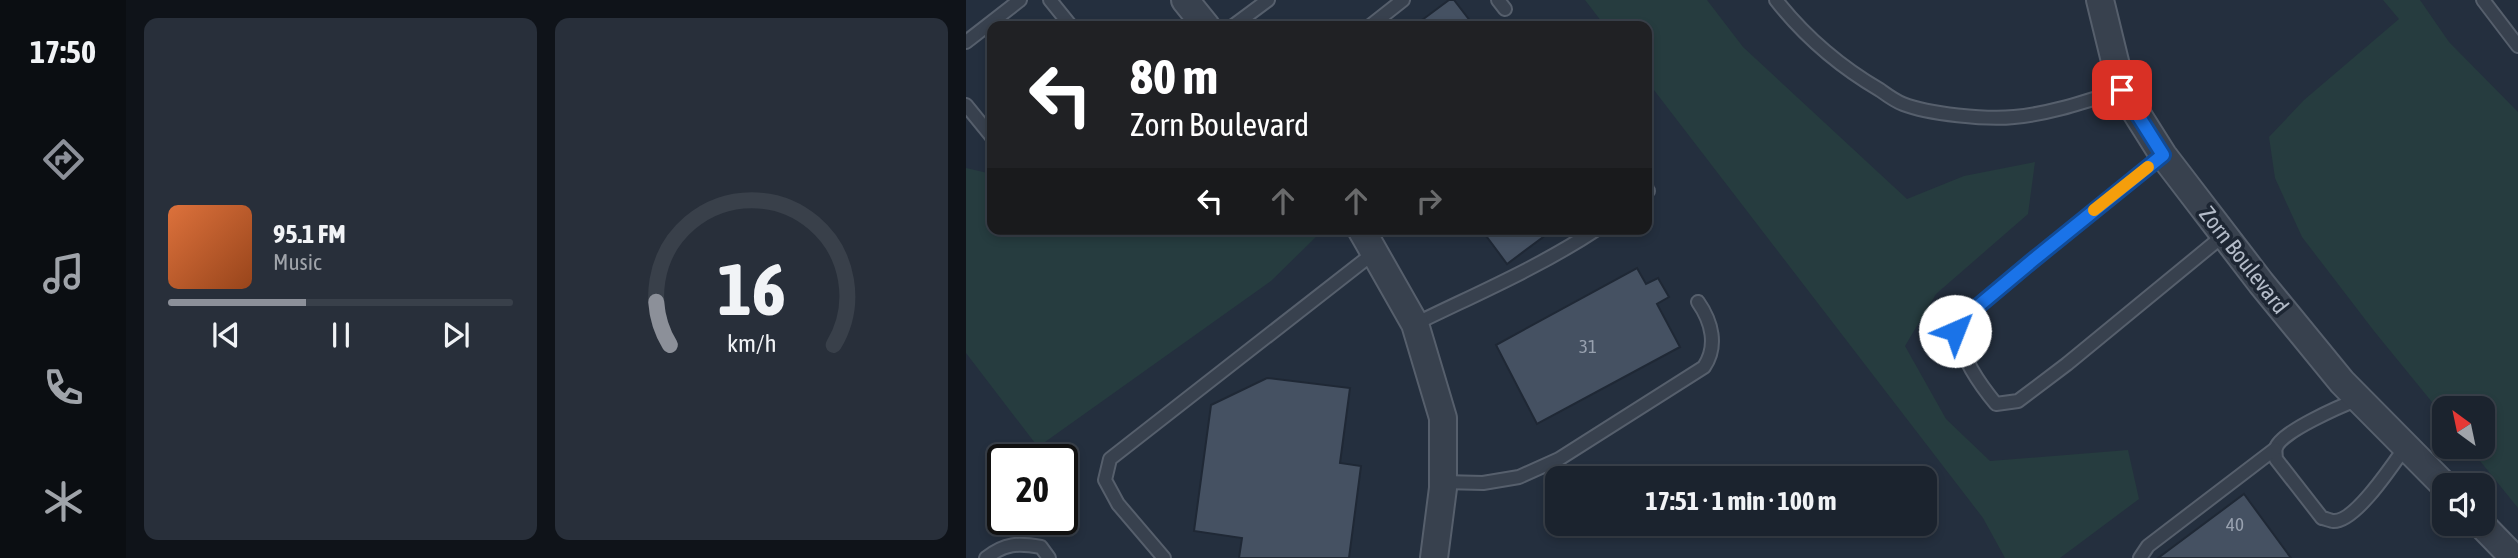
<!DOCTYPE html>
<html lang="en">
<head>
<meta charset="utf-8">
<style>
  :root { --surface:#1b232e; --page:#282f3a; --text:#f1f3f6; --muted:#a0a4aa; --line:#39404a; --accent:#8c9099 }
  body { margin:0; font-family:"Asap Condensed",sans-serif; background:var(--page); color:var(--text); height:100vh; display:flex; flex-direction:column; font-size:26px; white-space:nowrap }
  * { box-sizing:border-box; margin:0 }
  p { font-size:23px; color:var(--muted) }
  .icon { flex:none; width:38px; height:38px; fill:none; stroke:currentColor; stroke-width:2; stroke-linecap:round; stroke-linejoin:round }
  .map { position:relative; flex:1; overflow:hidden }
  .panel { display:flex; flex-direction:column; gap:18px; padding:18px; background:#0f1319; width:840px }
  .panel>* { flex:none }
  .banner { position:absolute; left:21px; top:21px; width:665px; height:214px; border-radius:14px; box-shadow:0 4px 10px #0003,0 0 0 2px var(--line); background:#202124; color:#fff; overflow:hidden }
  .needle { width:46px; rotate:327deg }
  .controls { position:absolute; left:1466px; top:396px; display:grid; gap:14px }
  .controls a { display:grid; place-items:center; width:63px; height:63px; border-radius:14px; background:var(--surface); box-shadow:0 4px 10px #0003,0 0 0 2px var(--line); font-size:35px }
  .speed { position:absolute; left:21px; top:444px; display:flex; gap:14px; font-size:35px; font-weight:700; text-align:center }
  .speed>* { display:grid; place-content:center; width:91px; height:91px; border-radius:50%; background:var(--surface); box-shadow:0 4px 10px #0003,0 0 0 2px var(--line); line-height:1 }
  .speed .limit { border:4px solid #111; border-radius:10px; background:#fff; color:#111 }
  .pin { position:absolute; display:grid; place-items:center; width:60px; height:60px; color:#fff; margin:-30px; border-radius:14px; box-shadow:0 4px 10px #0006 }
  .me { position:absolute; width:77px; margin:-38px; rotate:44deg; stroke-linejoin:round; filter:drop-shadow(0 0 5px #0008) }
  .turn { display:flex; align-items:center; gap:24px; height:147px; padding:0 28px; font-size:32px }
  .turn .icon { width:91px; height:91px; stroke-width:2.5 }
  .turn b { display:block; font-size:49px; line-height:60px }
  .lanes { display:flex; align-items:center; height:66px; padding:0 28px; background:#0003; justify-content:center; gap:35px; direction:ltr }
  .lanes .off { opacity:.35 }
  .panel .card { flex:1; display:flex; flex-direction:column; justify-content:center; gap:10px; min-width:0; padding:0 24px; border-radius:14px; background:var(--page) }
  .panel .dial { align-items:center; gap:0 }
  .dial svg { height:182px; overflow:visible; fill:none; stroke:var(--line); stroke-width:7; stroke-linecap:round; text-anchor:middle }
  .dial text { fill:var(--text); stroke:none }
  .song { display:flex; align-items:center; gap:21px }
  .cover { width:84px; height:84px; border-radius:10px; background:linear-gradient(135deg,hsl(20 70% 55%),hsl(20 70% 35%)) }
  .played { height:7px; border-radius:4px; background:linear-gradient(90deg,var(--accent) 40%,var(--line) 40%) }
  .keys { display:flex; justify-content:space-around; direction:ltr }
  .panel .tiles { flex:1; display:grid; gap:18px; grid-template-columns:repeat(2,1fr) }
  .trip { position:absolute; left:579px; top:466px; width:392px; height:70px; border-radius:14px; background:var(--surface); box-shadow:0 4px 10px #0003,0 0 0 2px var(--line); font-weight:700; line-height:70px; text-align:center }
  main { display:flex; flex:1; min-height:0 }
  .menu { display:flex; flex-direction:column; width:126px; justify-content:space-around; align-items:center; background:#0b0e12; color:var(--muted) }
  .menu .icon { width:49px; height:49px }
  .menu .on { color:var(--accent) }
  .menu b { font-size:32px; color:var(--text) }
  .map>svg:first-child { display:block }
  .green { fill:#263c3f }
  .building { fill:#455162; stroke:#1f2835; stroke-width:2 }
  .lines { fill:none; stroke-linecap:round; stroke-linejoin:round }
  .service-casing { stroke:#565f6c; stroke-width:16 }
  .minor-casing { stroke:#565f6c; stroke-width:30 }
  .service { stroke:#38414e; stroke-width:12 }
  .minor { stroke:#38414e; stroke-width:26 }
  .route-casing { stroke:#114b97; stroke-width:18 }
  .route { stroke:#1a73e8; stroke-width:12 }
  .slow { stroke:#f59e0b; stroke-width:12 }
  .labels { text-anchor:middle; stroke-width:7; stroke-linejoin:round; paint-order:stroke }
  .number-label { font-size:19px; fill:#98a1af }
  .street-label { font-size:23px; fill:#b4bcc9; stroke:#1d2633 }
</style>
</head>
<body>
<main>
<nav class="menu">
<b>17:50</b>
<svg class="icon on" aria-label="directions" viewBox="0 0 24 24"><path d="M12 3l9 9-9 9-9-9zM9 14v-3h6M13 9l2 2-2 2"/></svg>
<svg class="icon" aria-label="music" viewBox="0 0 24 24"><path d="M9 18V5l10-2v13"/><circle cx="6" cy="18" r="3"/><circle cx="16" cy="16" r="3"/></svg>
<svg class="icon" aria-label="phone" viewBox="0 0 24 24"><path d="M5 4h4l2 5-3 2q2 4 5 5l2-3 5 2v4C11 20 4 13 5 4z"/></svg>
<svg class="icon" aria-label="climate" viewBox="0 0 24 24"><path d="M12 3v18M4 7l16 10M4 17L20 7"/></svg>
</nav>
<section class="panel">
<div class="tiles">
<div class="card">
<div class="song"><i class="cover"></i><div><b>95.1 FM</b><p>Music</p></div></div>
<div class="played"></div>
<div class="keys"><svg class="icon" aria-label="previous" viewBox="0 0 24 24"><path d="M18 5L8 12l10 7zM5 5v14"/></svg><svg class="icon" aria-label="pause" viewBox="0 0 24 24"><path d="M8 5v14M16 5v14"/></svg><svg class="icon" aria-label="next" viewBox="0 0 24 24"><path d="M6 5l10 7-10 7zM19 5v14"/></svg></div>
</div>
<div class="card dial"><svg viewBox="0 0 100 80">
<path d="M14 69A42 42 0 1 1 86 69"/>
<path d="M14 69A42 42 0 0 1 8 50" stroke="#8c9099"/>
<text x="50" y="56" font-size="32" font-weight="700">16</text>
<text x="50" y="72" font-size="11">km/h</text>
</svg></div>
</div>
</section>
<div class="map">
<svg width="1552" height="558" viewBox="0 0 1552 558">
  <rect width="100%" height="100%" fill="#242f3e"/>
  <!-- green -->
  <g class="green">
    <polygon points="619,0 741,0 777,47 941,199 998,176 1069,162 1062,214 970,294 939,346 980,419 1024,461 1162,450 1173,499 1094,558 1039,558 1017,518 681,81 681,26 639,26"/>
    <polygon points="1417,0 1454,0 1483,42 1552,112 1552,508 1502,446 1517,446 1517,408 1479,408 1479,418 1408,331 1336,237 1309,178 1303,137 1338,100 1433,19"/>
    <polygon points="0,168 26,174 26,229 350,229 354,233 305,281 72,447 0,353"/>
  </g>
  <!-- building -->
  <g class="building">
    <polygon points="483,0 488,0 508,26 448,26"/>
    <polygon points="515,229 588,229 541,264"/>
    <polygon points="671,268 680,284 692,278 703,297 691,304 714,347 571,424 530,345"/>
    <polygon points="301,378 384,388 374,463 395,466 383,558 273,558 276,538 228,531 245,405"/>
    <polygon points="1278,494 1325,558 1192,558"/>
  </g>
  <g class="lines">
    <defs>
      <g id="service">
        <polyline points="84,0 105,26"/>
        <polyline points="532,0 539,9"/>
        <path d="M810,0c29,37 63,66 104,90 7,5 15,11 23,14 25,10 84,16 111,13 36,-3 73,-16 108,-27"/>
        <polyline points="1517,0 1552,46"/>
        <polyline points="267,26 302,0"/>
        <polyline points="404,26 437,0"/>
        <polyline points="0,42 54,0"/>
        <polyline points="0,105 26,137"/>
        <path d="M1197,155l-131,106 -62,52 -15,18c9,29 22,50 41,73l22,-3 49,-37 157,-129"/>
        <polyline points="681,192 682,191"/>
        <path d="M449,324c61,-30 125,-57 182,-95"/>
        <path d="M1393,399c-16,6 -79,33 -83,49 -1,2 0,10 0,11l46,59c2,0 9,3 11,3 22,2 61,-58 73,-75"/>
        <path d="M477,482l40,1 36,-6 40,-18 145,-92c14,-21 8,-45 -6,-65"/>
        <path d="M20,558c19,-15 32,-15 55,-11l8,11"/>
        <polyline points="198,558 152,504 139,480 144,459 409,252"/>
        <polyline points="1174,558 1182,546 1309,449"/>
      </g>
      <g id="minor">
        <polyline points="219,0 240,26"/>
        <polyline points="1134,0 1156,90 1197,155 1295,283 1376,382 1479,486"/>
        <polyline points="395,229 449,324 477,418 477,488 468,558"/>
        <polyline points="1514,523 1548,558"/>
      </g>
    </defs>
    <!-- service casing -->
    <use href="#service" class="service-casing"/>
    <!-- minor casing -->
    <use href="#minor" class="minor-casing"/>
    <!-- service -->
    <use href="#service" class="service"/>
    <!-- minor -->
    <use href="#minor" class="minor"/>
  </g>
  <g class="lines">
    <defs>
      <polyline id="route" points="989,331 1004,313 1066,261 1197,155 1156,90"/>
    </defs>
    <!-- route casing -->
    <use href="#route" class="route-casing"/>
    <!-- route -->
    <use href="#route" class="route"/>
    <!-- slow -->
    <polyline class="slow" points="1128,210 1182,167"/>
  </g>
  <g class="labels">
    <!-- number labels -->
    <g class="number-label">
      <text x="622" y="353">31</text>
      <text x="1269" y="531">40</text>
    </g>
    <!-- street labels -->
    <g class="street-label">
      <text transform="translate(1278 260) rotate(52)" y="8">Zorn Boulevard</text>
    </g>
  </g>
</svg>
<div class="controls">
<a><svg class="needle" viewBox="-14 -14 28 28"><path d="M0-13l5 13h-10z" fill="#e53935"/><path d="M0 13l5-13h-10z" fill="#a0a4aa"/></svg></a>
<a><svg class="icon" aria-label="sound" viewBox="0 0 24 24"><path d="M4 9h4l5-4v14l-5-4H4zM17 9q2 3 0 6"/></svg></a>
</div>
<div class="speed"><div class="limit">20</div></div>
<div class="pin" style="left:1156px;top:90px;background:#d93025"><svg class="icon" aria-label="arrive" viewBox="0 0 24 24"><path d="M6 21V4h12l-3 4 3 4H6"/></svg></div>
<svg class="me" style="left:989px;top:331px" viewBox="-20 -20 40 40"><circle r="19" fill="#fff"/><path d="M0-13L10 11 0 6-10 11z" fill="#1a73e8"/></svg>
<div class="trip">17:51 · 1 min · 100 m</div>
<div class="banner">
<div class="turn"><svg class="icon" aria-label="left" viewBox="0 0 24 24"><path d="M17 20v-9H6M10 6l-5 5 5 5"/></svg><div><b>80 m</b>Zorn Boulevard</div></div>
<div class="lanes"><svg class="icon" aria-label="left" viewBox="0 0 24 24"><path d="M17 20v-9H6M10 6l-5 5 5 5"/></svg><svg class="icon off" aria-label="ahead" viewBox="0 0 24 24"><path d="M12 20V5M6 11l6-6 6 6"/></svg><svg class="icon off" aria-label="ahead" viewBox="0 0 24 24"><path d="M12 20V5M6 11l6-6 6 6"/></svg><svg class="icon off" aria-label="right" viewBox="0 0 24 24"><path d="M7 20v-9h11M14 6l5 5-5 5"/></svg></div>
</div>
</div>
</main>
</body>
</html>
